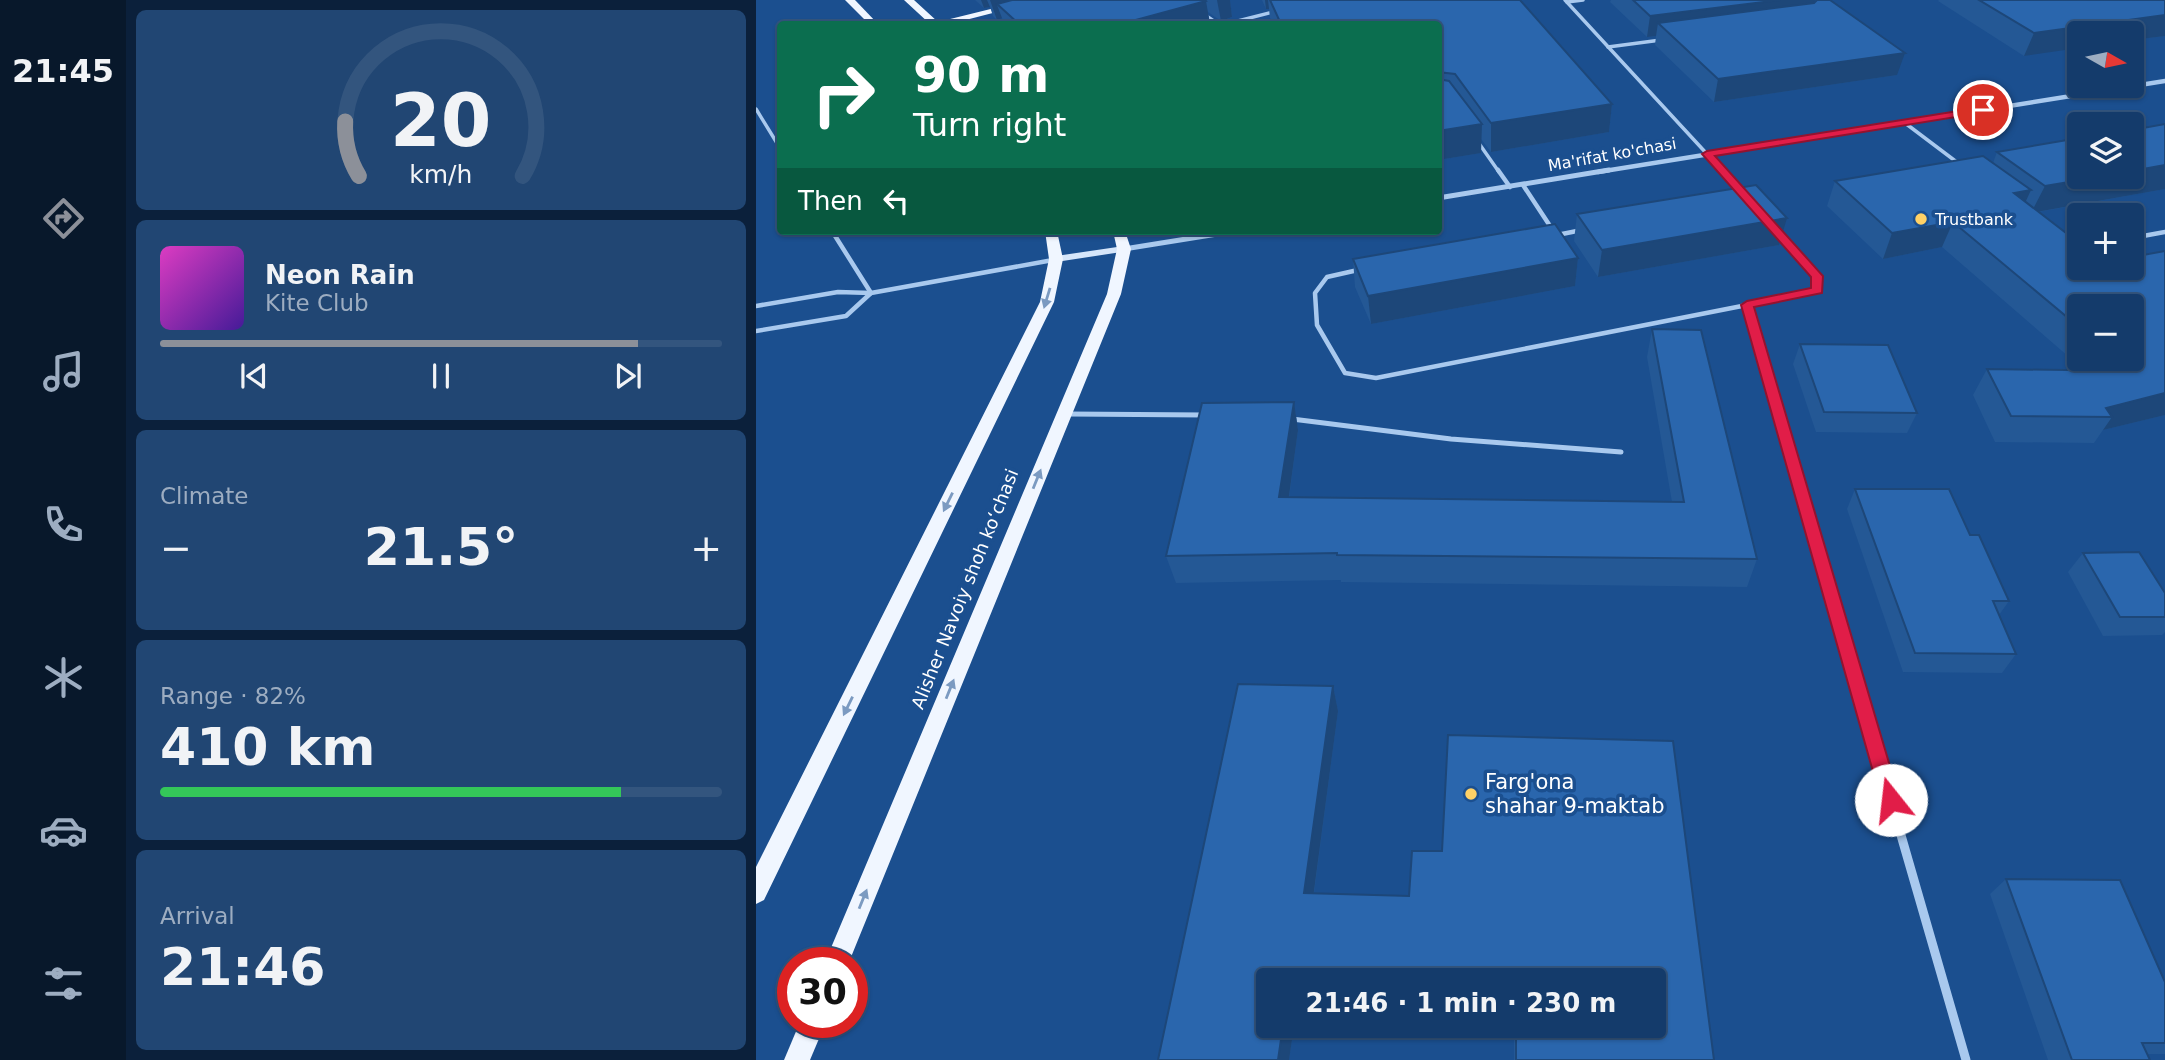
<!DOCTYPE html>
<html lang="en">
<head>
<meta charset="utf-8">
<style>
  :root { --surface:#143b6b; --page:#214673; --text:#f1f3f6; --muted:#9dadc1; --line:#33557e; --accent:#8c9099 }
  body { margin:0; font-family:"DejaVu Sans",sans-serif; background:var(--page); color:var(--text); height:100vh; display:flex; flex-direction:column; font-size:26px; white-space:nowrap }
  * { box-sizing:border-box; margin:0 }
  p { font-size:23px; color:var(--muted) }
  .icon { flex:none; width:38px; height:38px; fill:none; stroke:currentColor; stroke-width:2; stroke-linecap:round; stroke-linejoin:round }
  .map { position:relative; flex:1; overflow:hidden }
  .details { display:flex; flex-direction:column; gap:10px; padding:10px; background:#0b203b; width:630px }
  .details>* { flex:none }
  .guide { position:absolute; left:21px; top:21px; width:665px; height:214px; border-radius:7px; box-shadow:0 2px 5px #0004,0 0 0 2px var(--line); background:#0b6e4f; color:#fff; overflow:hidden }
  .needle { width:46px; rotate:99deg }
  .fabs { position:absolute; left:1311px; top:21px; display:grid; gap:14px }
  .fabs a { display:grid; place-items:center; width:77px; height:77px; border-radius:7px; background:var(--surface); box-shadow:0 2px 5px #0004,0 0 0 2px var(--line); font-size:35px }
  .speed { position:absolute; left:21px; top:947px; display:flex; gap:14px; font-size:35px; font-weight:700; text-align:center }
  .speed>* { display:grid; place-content:center; width:91px; height:91px; border-radius:50%; background:var(--surface); box-shadow:0 2px 5px #0004,0 0 0 2px var(--line); line-height:1 }
  .speed .limit { border:10px solid #d22; background:#fff; color:#111 }
  .pin { position:absolute; display:grid; place-items:center; width:60px; height:60px; color:#fff; margin:-30px; border:4px solid #fff; border-radius:50%; box-shadow:0 2px 7px #0007 }
  .me { position:absolute; width:77px; margin:-38px; rotate:344deg; stroke-linejoin:round; filter:drop-shadow(0 0 5px #0008) }
  .turn { display:flex; align-items:center; gap:24px; height:147px; padding:0 21px; font-size:32px }
  .turn .icon { width:91px; height:91px; stroke-width:2.5 }
  .turn b { display:block; font-size:49px; line-height:60px }
  .then { display:flex; align-items:center; height:66px; padding:0 21px; background:#0003; gap:14px; font-size:26px }
  .big { font-size:52px; font-weight:700; line-height:1.1 }
  .details .card { flex:1; display:flex; flex-direction:column; justify-content:center; gap:10px; min-width:0; padding:0 24px; border-radius:10px; background:var(--page) }
  .details .dial { align-items:center; gap:0 }
  .dial svg { height:182px; overflow:visible; fill:none; stroke:var(--line); stroke-width:7; stroke-linecap:round; text-anchor:middle }
  .dial text { fill:var(--text); stroke:none }
  .song { display:flex; align-items:center; gap:21px }
  .cover { width:84px; height:84px; border-radius:10px; background:linear-gradient(135deg,hsl(310 70% 55%),hsl(260 70% 35%)) }
  .played { height:7px; border-radius:4px; background:linear-gradient(90deg,var(--accent) 85%,var(--line) 85%) }
  .keys { display:flex; justify-content:space-around; direction:ltr }
  .heat { display:flex; justify-content:space-between; align-items:center; font-size:38px; direction:ltr }
  .charge { height:10px; border-radius:5px; background:linear-gradient(90deg,#34c759 82%,var(--line) 0) }
  .trip { position:absolute; left:500px; top:968px; width:410px; height:70px; border-radius:7px; background:var(--surface); box-shadow:0 2px 5px #0004,0 0 0 2px var(--line); font-weight:700; line-height:70px; text-align:center }
  main { display:flex; flex:1; min-height:0 }
  .dock { display:flex; flex-direction:column; width:126px; justify-content:space-around; align-items:center; background:#08182b; color:var(--muted) }
  .dock .icon { width:49px; height:49px }
  .dock .active { color:var(--accent) }
  .dock b { font-size:32px; color:var(--text) }
  .map>svg:first-child { display:block }
  .lines { fill:none; stroke-linecap:round; stroke-linejoin:round }
  .lane-far2 { stroke:#a9c9ee; stroke-width:3.5 }
  .lane-far1 { stroke:#a9c9ee; stroke-width:4.5 }
  .lane { stroke:#a9c9ee; stroke-width:5 }
  .street-far3 { stroke:#a9c9ee; stroke-width:4.5 }
  .street-far2 { stroke:#a9c9ee; stroke-width:5 }
  .street-far1 { stroke:#a9c9ee; stroke-width:7 }
  .street { stroke:#a9c9ee; stroke-width:9 }
  .secondary { fill:#d6e6fa; fill-rule:evenodd }
  .primary { fill:#f0f6ff; fill-rule:evenodd }
  .wall { fill:#245895; fill-rule:evenodd }
  .shaded-wall { fill:#1d4779 }
  .building { fill:#2a66ad; stroke:#1d4779; stroke-width:2 }
  .oneway { fill:#7b9ac1 }
  .route { fill:#e11d48; stroke:#92132f; stroke-width:2 }
  .poi-dot { fill:#ffd166; stroke:#1b4f8f; stroke-width:2.5 }
  .labels { text-anchor:middle; stroke-width:7; stroke-linejoin:round; paint-order:stroke }
  .far-street-label { font-size:16px; fill:#fff; stroke:#1b4f8f }
  .far-poi-label { font-size:16px; fill:#fff; stroke:#1b4f8f; text-anchor:start }
  .street-label { font-size:18px; fill:#fff; stroke:#1b4f8f }
  .near-poi-label { font-size:21px; fill:#fff; stroke:#1b4f8f; text-anchor:start }
</style>
</head>
<body>
<main>
<nav class="dock">
<b>21:45</b>
<svg class="icon active" aria-label="directions" viewBox="0 0 24 24"><path d="M12 3l9 9-9 9-9-9zM9 14v-3h6M13 9l2 2-2 2"/></svg>
<svg class="icon" aria-label="music" viewBox="0 0 24 24"><path d="M9 18V5l10-2v13"/><circle cx="6" cy="18" r="3"/><circle cx="16" cy="16" r="3"/></svg>
<svg class="icon" aria-label="phone" viewBox="0 0 24 24"><path d="M5 4h4l2 5-3 2q2 4 5 5l2-3 5 2v4C11 20 4 13 5 4z"/></svg>
<svg class="icon" aria-label="climate" viewBox="0 0 24 24"><path d="M12 3v18M4 7l16 10M4 17L20 7"/></svg>
<svg class="icon" aria-label="car" viewBox="0 0 24 24"><path d="M5 17H2v-5l4-1 3-4h7l3 4 3 1v5h-3M9 17h6M6 11h13"/><circle cx="7" cy="17" r="2"/><circle cx="17" cy="17" r="2"/></svg>
<svg class="icon" aria-label="filters" viewBox="0 0 24 24"><path d="M4 7h16M4 17h16"/><circle cx="9" cy="7" r="2"/><circle cx="15" cy="17" r="2"/></svg>
</nav>
<section class="details">
<div class="card dial"><svg viewBox="0 0 100 80">
<path d="M14 69A42 42 0 1 1 86 69"/>
<path d="M14 69A42 42 0 0 1 8 45" stroke="#8c9099"/>
<text x="50" y="56" font-size="32" font-weight="700">20</text>
<text x="50" y="72" font-size="11">km/h</text>
</svg></div>
<div class="card">
<div class="song"><i class="cover"></i><div><b>Neon Rain</b><p>Kite Club</p></div></div>
<div class="played"></div>
<div class="keys"><svg class="icon" aria-label="previous" viewBox="0 0 24 24"><path d="M18 5L8 12l10 7zM5 5v14"/></svg><svg class="icon" aria-label="pause" viewBox="0 0 24 24"><path d="M8 5v14M16 5v14"/></svg><svg class="icon" aria-label="next" viewBox="0 0 24 24"><path d="M6 5l10 7-10 7zM19 5v14"/></svg></div>
</div>
<div class="card"><p>Climate</p>
<div class="heat"><a>−</a><b class="big">21.5°</b><a>+</a></div>
</div>
<div class="card"><p>Range · 82%</p><b class="big">410 km</b><div class="charge"></div></div>
<div class="card"><p>Arrival</p><b class="big">21:46</b></div>
</section>
<div class="map">
<svg width="1409" height="1060" viewBox="0 0 1409 1060">
  <rect width="100%" height="100%" fill="#1b4f8f"/>
  <g class="lines">
    <!-- lane-far2 -->
    <g class="lane-far2">
      <polyline points="809,0 951,154"/>
      <polyline points="811,2 827,0"/>
      <polyline points="449,15 462,24"/>
      <polyline points="470,24 517,12"/>
      <polyline points="852,47 905,40"/>
      <polyline points="0,109 24,148"/>
      <polyline points="1149,123 1202,163"/>
      <polyline points="722,142 743,172"/>
    </g>
    <!-- lane-far1 -->
    <g class="lane-far1">
      <polyline points="742,170 754,187"/>
      <polyline points="767,185 796,229"/>
      <polyline points="76,231 115,293 297,260"/>
      <polyline points="801,235 826,230"/>
      <polyline points="1376,238 1409,232"/>
      <polyline points="602,270 571,277 559,293 561,325 589,373 620,378 991,305"/>
      <polyline points="0,306 82,292 115,293"/>
      <polyline points="0,331 90,316 115,293"/>
    </g>
    <!-- lane -->
    <g class="lane">
      <polyline points="312,414 449,415"/>
      <polyline points="536,419 695,439 865,452"/>
    </g>
    <!-- street-far3 -->
    <g class="street-far3">
      <polyline points="951,154 968,172"/>
      <polyline points="842,172 1409,81"/>
    </g>
    <!-- street-far2 -->
    <g class="street-far2">
      <polyline points="967,170 989,194"/>
      <polyline points="682,198 853,170"/>
      <polyline points="368,249 480,231"/>
      <polyline points="1017,395 991,305 1062,290 1061,276 1020,230"/>
    </g>
    <!-- street-far1 -->
    <polyline class="street-far1" points="1017,393 1101,685"/>
    <!-- street -->
    <polyline class="street" points="1101,683 1210,1060"/>
    <!-- secondary -->
    <polygon class="secondary" points="368,246 372,247 372,251 300,262 295,259 300,256"/>
    <!-- primary -->
    <g class="primary">
      <polygon points="89,0 99,0 122,24 113,24"/>
      <polygon points="148,0 158,0 182,22 271,0 287,0 194,24 174,24"/>
      <polygon points="271,14 274,15 274,19 250,24 235,24"/>
      <polygon points="289,231 301,231 307,259 298,302 8,900 0,904 0,867 284,302 293,259"/>
      <polygon points="357,231 369,231 375,249 365,294 93,962 69,962 351,294 361,249"/>
      <polygon points="44,1022 70,1022 54,1060 28,1060"/>
    </g>
  </g>
  <!-- wall -->
  <g class="wall">
    <polygon points="219,0 474,0 476,17 465,21 452,12 454,24 248,24 246,18 241,20 237,16 234,7 228,8"/>
    <polygon points="506,0 764,0 856,104 853,132 735,152 725,139 725,153 682,160 682,24 517,24 514,18 513,9 510,9"/>
    <polygon points="855,0 1059,0 1059,2 1059,0 1074,0 1141,75 958,102 899,45 900,36 891,37 854,2"/>
    <polygon points="1183,0 1409,0 1409,36 1376,40 1376,33 1268,56 1182,1"/>
    <path d="M1409,124v65l-127,23 41,31v25h53v-11l33,-6v164l-62,15 -9,13 -99,-1 -22,-47 14,-26 97,1 -142,-123 -59,12 -56,-53 8,-25 148,-25 10,7 4,-11 82,-14v39h53v-47zM1323,306h53v53h-53z"/>
    <polygon points="821,214 1023,245 842,277 818,241"/>
    <polygon points="822,258 819,286 615,324 599,287 597,259"/>
    <polygon points="896,329 1001,559 991,587 585,582 585,580 420,583 410,556 538,402 542,430 533,498 916,502 891,357"/>
    <polygon points="1044,344 1161,413 1151,433 1060,432 1037,364"/>
    <polygon points="1099,489 1214,535 1253,601 1243,615 1260,654 1246,673 1147,672 1091,509"/>
    <polygon points="1327,553 1409,593 1409,632 1406,635 1347,636 1312,572"/>
    <polygon points="482,684 577,686 582,711 558,893 653,896 656,851 686,851 692,735 917,741 958,1060 758,1060 758,1026 898,1026 898,980 513,980 513,1026 538,1026 533,1060 402,1060"/>
    <polygon points="1250,879 1409,982 1409,1054 1391,1054 1394,1060 1292,1060 1234,894"/>
  </g>
  <!-- shaded-wall -->
  <g class="shaded-wall">
    <polygon points="225,0 231,0 234,7 228,8"/>
    <polygon points="234,0 315,0 241,5 246,18 241,20"/>
    <polygon points="461,0 474,0 476,17 465,21"/>
    <polygon points="509,0 512,0 513,9 510,9"/>
    <polygon points="1024,0 1059,0 1055,17 902,23 900,36 891,37 894,16"/>
    <polygon points="450,1 454,24 365,24"/>
    <polygon points="1409,15 1409,36 1376,40 1376,33 1323,33 1323,48 1268,56 1278,33"/>
    <polygon points="1149,53 1141,75 958,102 962,79"/>
    <polygon points="856,104 853,132 735,152 735,123"/>
    <polygon points="726,124 725,153 682,160 682,131"/>
    <polygon points="1409,165 1409,189 1275,213 1289,186 1343,177 1376,177 1376,171"/>
    <polygon points="1275,190 1263,216 1258,193"/>
    <polygon points="1031,218 1023,245 842,277 846,250"/>
    <polygon points="1197,222 1186,247 1127,259 1136,233"/>
    <polygon points="822,258 819,286 615,324 612,296"/>
    <polygon points="1409,393 1409,415 1347,430 1356,417 1350,408"/>
    <polygon points="538,402 542,430 529,525 523,497"/>
    <polygon points="577,686 582,711 555,913 548,893"/>
    <polygon points="527,1026 538,1026 533,1060 522,1060"/>
  </g>
  <!-- building -->
  <g class="building">
    <polygon points="256,0 449,0 450,1 365,24 260,24 263,24 241,4"/>
    <polygon points="514,0 764,0 856,104 735,123 699,74 682,72 682,24 525,24"/>
    <polygon points="877,0 1024,0 894,16"/>
    <polygon points="1061,0 1074,0 1149,53 962,79 902,23 1058,3"/>
    <polygon points="1223,0 1409,0 1409,15 1278,33"/>
    <polygon points="682,79 693,81 726,124 682,131"/>
    <polygon points="1409,124 1409,165 1376,171 1376,130"/>
    <polygon points="1323,138 1323,177 1343,177 1289,186 1241,152"/>
    <polygon points="1227,156 1275,190 1258,193 1323,243 1323,268 1376,268 1376,257 1409,251 1409,393 1350,408 1356,417 1255,416 1231,369 1376,371 1361,359 1376,359 1376,306 1323,306 1323,327 1197,222 1136,233 1079,181"/>
    <polygon points="1000,185 1031,218 846,250 821,214"/>
    <polygon points="799,224 822,258 612,296 597,259"/>
    <polygon points="896,329 945,330 1001,559 581,555 581,553 410,556 446,403 538,402 523,497 928,502"/>
    <polygon points="1044,344 1132,345 1161,413 1068,412"/>
    <polygon points="1099,489 1193,489 1214,535 1223,535 1253,601 1237,601 1260,654 1159,653"/>
    <polygon points="1383,552 1409,593 1409,617 1364,617 1327,553"/>
    <polygon points="482,684 577,686 548,893 653,896 656,851 686,851 692,735 917,741 958,1060 760,1060 760,1026 898,1026 898,980 566,980 534,979 534,980 513,980 513,1026 527,1026 522,1060 402,1060"/>
    <polygon points="1250,879 1364,880 1409,982 1409,1043 1386,1043 1394,1060 1316,1060"/>
  </g>
  <!-- one-way arrows -->
  <defs><path id="oneway-solid" d="M-6-.8H1V-3.2L6.5 0L1 3.2V.8H-6Z" transform="scale(1.75)"/></defs>
  <g class="oneway">
    <use href="#oneway-solid" transform="translate(291 298) rotate(107)"/>
    <use href="#oneway-solid" transform="translate(281 479) rotate(-68)"/>
    <use href="#oneway-solid" transform="translate(192 502) rotate(116)"/>
    <use href="#oneway-solid" transform="translate(194 689) rotate(-68)"/>
    <use href="#oneway-solid" transform="translate(92 706) rotate(116)"/>
    <use href="#oneway-solid" transform="translate(107 899) rotate(-68)"/>
  </g>
  <!-- route -->
  <polygon class="route" points="1227,107 1231,108 1231,112 959,156 1067,276 1066,293 998,307 1144,800 1142,806 1135,809 1128,806 1125,800 985,305 991,301 1055,288 1055,277 946,154 951,151"/>
  <!-- markers -->
  <g class="poi-dot">
    <circle cx="1165" cy="219" r="7"/>
    <circle cx="715" cy="794" r="7"/>
  </g>
  <g class="labels">
    <!-- far-street labels -->
    <g class="far-street-label">
      <text transform="translate(856 154) rotate(-10)" y="6">Ma'rifat ko'chasi</text>
    </g>
    <!-- far-poi labels -->
    <g class="far-poi-label">
      <text x="1179" y="225">Trustbank</text>
    </g>
    <!-- street labels -->
    <g class="street-label">
      <text transform="translate(209 589) rotate(-68)" y="6">Alisher Navoiy shoh koʻchasi</text>
    </g>
    <!-- near-poi labels -->
    <g class="near-poi-label">
      <text x="729" y="789">Farg'ona<tspan x="729" dy="24">shahar 9-maktab</tspan></text>
    </g>
  </g>
</svg>
<div class="fabs">
<a><svg class="needle" viewBox="-14 -14 28 28"><path d="M0-13l5 13h-10z" fill="#e53935"/><path d="M0 13l5-13h-10z" fill="#9dadc1"/></svg></a>
<a><svg class="icon" aria-label="layers" viewBox="0 0 24 24"><path d="M12 4l9 5-9 5-9-5zM3 14l9 5 9-5"/></svg></a>
<a>+</a>
<a>−</a>
</div>
<div class="speed"><div class="limit">30</div></div>
<div class="pin" style="left:1227px;top:110px;background:#d93025"><svg class="icon" aria-label="arrive" viewBox="0 0 24 24"><path d="M6 21V4h12l-3 4 3 4H6"/></svg></div>
<svg class="me" style="left:1135px;top:800px" viewBox="-20 -20 40 40"><circle r="19" fill="#fff"/><path d="M0-13L10 11 0 6-10 11z" fill="#e11d48"/></svg>
<div class="trip">21:46 · 1 min · 230 m</div>
<div class="guide">
<div class="turn"><svg class="icon" aria-label="right" viewBox="0 0 24 24"><path d="M7 20v-9h11M14 6l5 5-5 5"/></svg><div><b>90 m</b>Turn right</div></div>
<div class="then">Then<svg class="icon" aria-label="left" viewBox="0 0 24 24"><path d="M17 20v-9H6M10 6l-5 5 5 5"/></svg></div>
</div>
</div>
</main>
</body>
</html>
